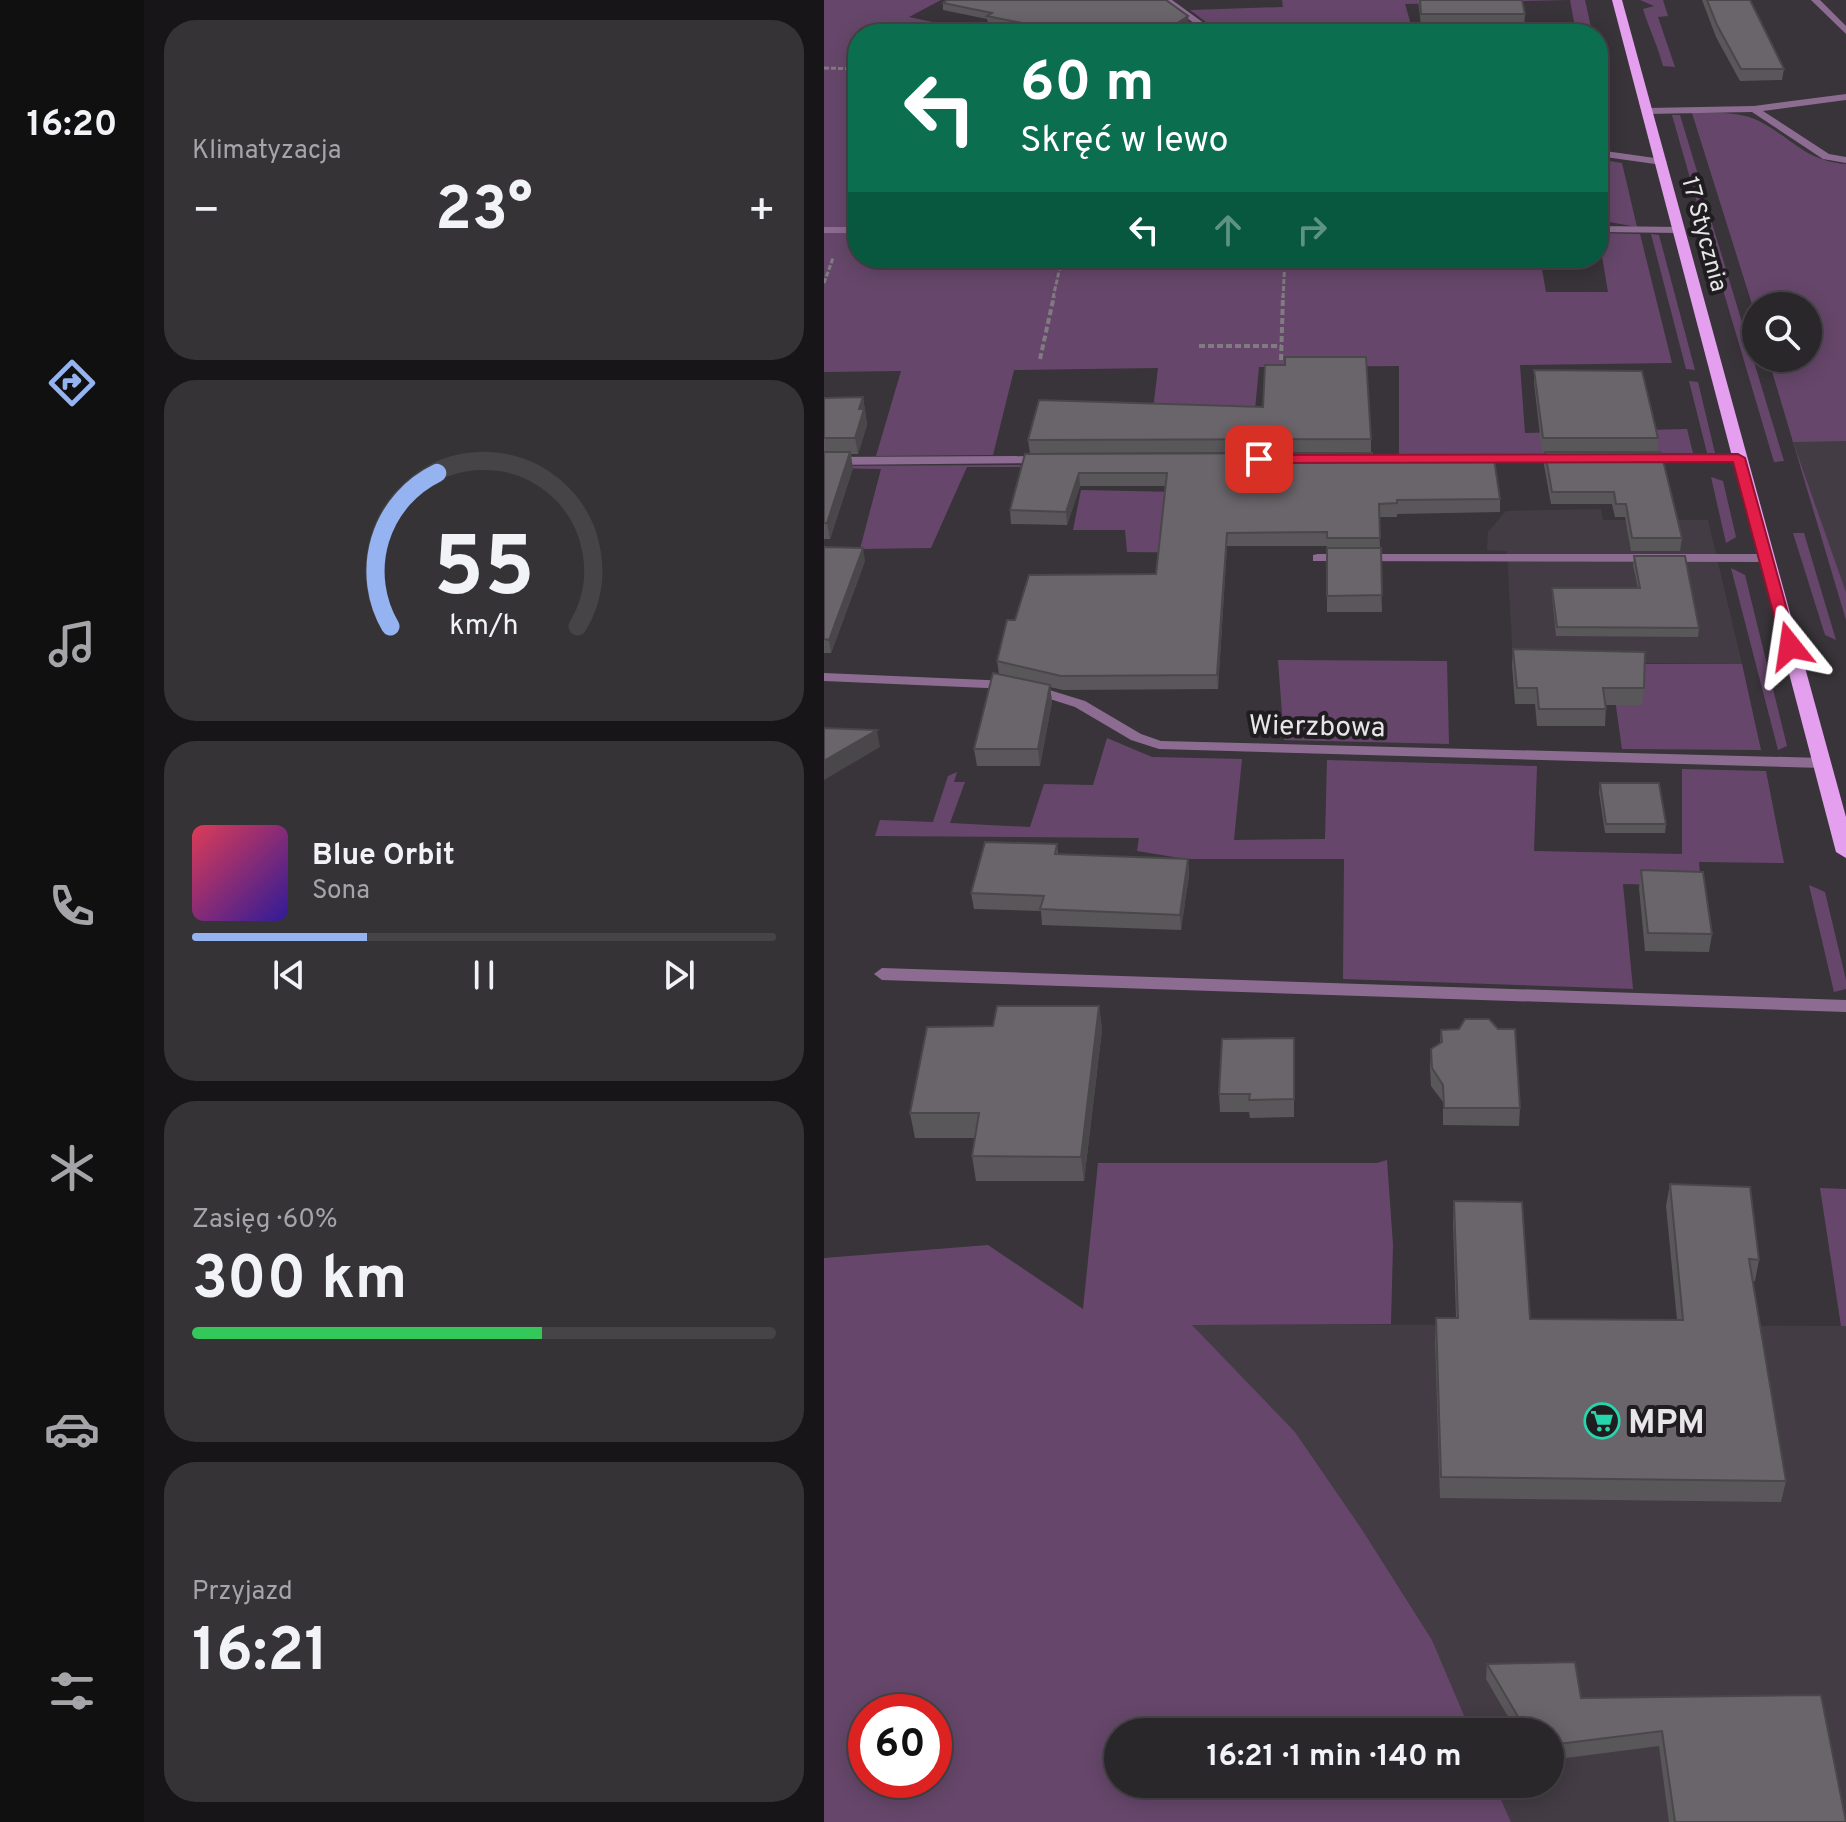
<!DOCTYPE html>
<html lang="pl">
<head>
<meta charset="utf-8">
<style>
  :root { --surface:#2a272b; --page:#363337; --text:#f1f3f6; --muted:#a5a5a9; --line:#464447; --accent:#95b2f1 }
  body { margin:0; font-family:Overpass,sans-serif; background:var(--page); color:var(--text); height:100vh; display:flex; flex-direction:column; font-size:30px; white-space:nowrap }
  * { box-sizing:border-box; margin:0 }
  p { font-size:26px; color:var(--muted) }
  .icon { flex:none; width:44px; height:44px; fill:none; stroke:currentColor; stroke-width:2; stroke-linecap:round; stroke-linejoin:round }
  .map { position:relative; flex:1; overflow:hidden }
  .drawer { display:flex; flex-direction:column; gap:20px; padding:20px; background:#171518; width:680px }
  .drawer>* { flex:none }
  .guide { position:absolute; left:24px; top:24px; width:760px; height:244px; border-radius:32px; box-shadow:0 4px 20px #0003,0 0 0 2px var(--line); background:#0b6e4f; color:#fff; overflow:hidden }
  .fabs { position:absolute; left:918px; top:292px; display:grid; gap:16px }
  .fabs a { display:grid; place-items:center; width:80px; height:80px; border-radius:50%; background:var(--surface); box-shadow:0 4px 20px #0003,0 0 0 2px var(--line); font-size:40px }
  .speed { position:absolute; left:24px; top:1694px; display:flex; gap:16px; font-size:40px; font-weight:700; text-align:center }
  .speed>* { display:grid; place-content:center; width:104px; height:104px; border-radius:50%; background:var(--surface); box-shadow:0 4px 20px #0003,0 0 0 2px var(--line); line-height:1 }
  .speed .limit { border:12px solid #d22; background:#fff; color:#111 }
  .pin { position:absolute; display:grid; place-items:center; width:68px; height:68px; color:#fff; margin:-34px; border-radius:16px; box-shadow:0 4px 12px #0006 }
  .me { position:absolute; width:88px; margin:-44px; rotate:345deg; stroke-linejoin:round; filter:drop-shadow(0 0 6px #0008) }
  .turn { display:flex; align-items:center; gap:28px; height:168px; padding:0 40px; font-size:36px }
  .turn .icon { width:104px; height:104px; stroke-width:2.5 }
  .turn b { display:block; font-size:56px; line-height:68px }
  .lanes { display:flex; align-items:center; height:76px; padding:0 40px; background:#0003; justify-content:center; gap:40px; direction:ltr }
  .lanes .off { opacity:.35 }
  .big { font-size:60px; font-weight:700; line-height:1.1 }
  .drawer .tile { flex:1; display:flex; flex-direction:column; justify-content:center; gap:12px; min-width:0; padding:0 28px; border-radius:32px; background:var(--page) }
  .drawer .dial { align-items:center; gap:0 }
  .dial svg { height:208px; overflow:visible; fill:none; stroke:var(--line); stroke-width:7; stroke-linecap:round; text-anchor:middle }
  .dial text { fill:var(--text); stroke:none }
  .song { display:flex; align-items:center; gap:24px }
  .cover { width:96px; height:96px; border-radius:12px; background:linear-gradient(135deg,hsl(350 70% 55%),hsl(250 70% 35%)) }
  .played { height:8px; border-radius:4px; background:linear-gradient(90deg,var(--accent) 30%,var(--line) 30%) }
  .keys { display:flex; justify-content:space-around; direction:ltr }
  .heat { display:flex; justify-content:space-between; align-items:center; font-size:44px; direction:ltr }
  .charge { height:12px; border-radius:6px; background:linear-gradient(90deg,#34c759 60%,var(--line) 0) }
  .trip { position:absolute; left:280px; top:1718px; width:460px; height:80px; border-radius:40px; background:var(--surface); box-shadow:0 4px 20px #0003,0 0 0 2px var(--line); font-weight:700; line-height:80px; text-align:center }
  main { display:flex; flex:1; min-height:0 }
  .tab-bar { display:flex; flex-direction:column; width:144px; justify-content:space-around; align-items:center; background:#111011; color:var(--muted) }
  .tab-bar .icon { width:56px; height:56px }
  .tab-bar .active { color:var(--accent) }
  .tab-bar b { font-size:36px; color:var(--text) }
  .map>svg:first-child { display:block }
  .built { fill:#443c45 }
  .green { fill:#66476b; fill-rule:evenodd }
  .lines { fill:none; stroke-linecap:round; stroke-linejoin:round }
  .path-far1 { stroke:#7f7b80; stroke-width:3; stroke-dasharray:5 2; stroke-linecap:butt }
  .path { stroke:#7f7b80; stroke-width:4; stroke-dasharray:6 3; stroke-linecap:butt }
  .service { fill:#8d6c92; fill-rule:evenodd }
  .primary { fill:#e4a0ee; fill-rule:evenodd }
  .wall { fill:#5a575b }
  .shaded-wall { fill:#4a474a }
  .building { fill:#69656a; stroke:#4a474a; stroke-width:2 }
  .route { fill:#e11d48; stroke:#92132f; stroke-width:2 }
  .labels { text-anchor:middle; stroke-width:8; stroke-linejoin:round; paint-order:stroke }
  .far-street-label { font-size:24px; fill:#e7e5e8; stroke:#1f1d1f }
  .street-label { font-size:28px; fill:#e7e5e8; stroke:#1f1d1f }
  .near-poi-label { font-size:34px; font-weight:bold; fill:#e7e5e8; stroke:#1f1d1f; text-anchor:start }
</style>
</head>
<body>
<main>
<nav class="tab-bar">
<b>16:20</b>
<svg class="icon active" aria-label="directions" viewBox="0 0 24 24"><path d="M12 3l9 9-9 9-9-9zM9 14v-3h6M13 9l2 2-2 2"/></svg>
<svg class="icon" aria-label="music" viewBox="0 0 24 24"><path d="M9 18V5l10-2v13"/><circle cx="6" cy="18" r="3"/><circle cx="16" cy="16" r="3"/></svg>
<svg class="icon" aria-label="phone" viewBox="0 0 24 24"><path d="M5 4h4l2 5-3 2q2 4 5 5l2-3 5 2v4C11 20 4 13 5 4z"/></svg>
<svg class="icon" aria-label="climate" viewBox="0 0 24 24"><path d="M12 3v18M4 7l16 10M4 17L20 7"/></svg>
<svg class="icon" aria-label="car" viewBox="0 0 24 24"><path d="M5 17H2v-5l4-1 3-4h7l3 4 3 1v5h-3M9 17h6M6 11h13"/><circle cx="7" cy="17" r="2"/><circle cx="17" cy="17" r="2"/></svg>
<svg class="icon" aria-label="filters" viewBox="0 0 24 24"><path d="M4 7h16M4 17h16"/><circle cx="9" cy="7" r="2"/><circle cx="15" cy="17" r="2"/></svg>
</nav>
<section class="drawer">
<div class="tile"><p>Klimatyzacja</p>
<div class="heat"><a>−</a><b class="big">23°</b><a>+</a></div>
</div>
<div class="tile dial"><svg viewBox="0 0 100 80">
<path d="M14 69A42 42 0 1 1 86 69"/>
<path d="M14 69A42 42 0 0 1 32 10" stroke="#95b2f1"/>
<text x="50" y="56" font-size="32" font-weight="700">55</text>
<text x="50" y="72" font-size="11">km/h</text>
</svg></div>
<div class="tile">
<div class="song"><i class="cover"></i><div><b>Blue Orbit</b><p>Sona</p></div></div>
<div class="played"></div>
<div class="keys"><svg class="icon" aria-label="previous" viewBox="0 0 24 24"><path d="M18 5L8 12l10 7zM5 5v14"/></svg><svg class="icon" aria-label="pause" viewBox="0 0 24 24"><path d="M8 5v14M16 5v14"/></svg><svg class="icon" aria-label="next" viewBox="0 0 24 24"><path d="M6 5l10 7-10 7zM19 5v14"/></svg></div>
</div>
<div class="tile"><p>Zasięg · 60%</p><b class="big">300 km</b><div class="charge"></div></div>
<div class="tile"><p>Przyjazd</p><b class="big">16:21</b></div>
</section>
<div class="map">
<svg width="1022" height="1822" viewBox="0 0 1022 1822">
  <rect width="100%" height="100%" fill="#383439"/>
  <!-- built -->
  <g class="built">
    <polygon points="968,441 1022,441 1022,592"/>
    <polygon points="777,509 779,520 884,520 918,664 689,662 683,551 663,550 664,532 682,511"/>
    <polygon points="367,1324 1022,1326 1022,1822 687,1822 670,1784 726,1784 726,1732 647,1732 608,1640 537,1528 471,1432"/>
  </g>
  <!-- green -->
  <g class="green">
    <polygon points="0,0 117,0 85,17 166,34 34,34 34,258 716,258 722,292 784,292 774,233 816,234 848,363 696,365 701,433 863,429 869,453 575,455 575,366 435,367 431,410 328,418 334,368 190,370 169,455 52,456 77,371 0,372"/>
    <polygon points="458,0 761,0 767,27 751,27 746,0 581,4 588,28 611,34 580,34 577,27 470,34 398,34 366,10 459,7"/>
    <path d="M816,0h23l5,16 -10,1 17,50 -12,-1c-5,-20 -14,-37 -20,-57l11,-3z"/>
    <path d="M868,113c22,0 48,-2 69,9 33,18 45,39 85,42v277l-53,1 53,150v28l-78,-262h40v-52h-52v11z"/>
    <polygon points="848,115 856,115 885,211 876,213"/>
    <polygon points="774,159 798,163 813,227 774,220"/>
    <polygon points="878,219 887,220 960,461 950,462"/>
    <polygon points="827,234 835,235 871,370 862,369"/>
    <polygon points="865,381 874,382 891,453 883,453"/>
    <polygon points="195,465 199,467 143,467 107,548 36,549 57,469 0,468 0,466"/>
    <polygon points="887,477 899,481 912,537 902,543"/>
    <polygon points="257,490 403,493 396,553 303,552 301,530 249,530"/>
    <polygon points="969,533 980,533 1012,640 1001,635"/>
    <polygon points="907,568 921,575 963,746 954,750"/>
    <polygon points="454,660 623,661 625,744 460,740"/>
    <polygon points="786,664 918,664 937,750 798,749"/>
    <polygon points="283,738 328,757 418,759 410,840 501,839 503,760 713,766 710,851 858,854 858,769 942,771 960,863 875,862 877,886 799,884 809,989 519,979 520,859 362,859 313,851 315,838 51,836 56,820 109,822 124,776 133,772 130,782 141,782 126,823 206,827 220,784 269,785"/>
    <polygon points="985,885 1001,892 1022,980 1022,989 1010,992"/>
    <path d="M563,1160l6,85 -2,79 -199,1 103,107 66,96 71,112 39,92h-353v52h376l17,38h-687v-564l164,-13 95,64 15,-146h279zM42,1712h68v68h-68z"/>
    <polygon points="996,1188 1022,1189 1022,1326 1017,1326"/>
  </g>
  <g class="lines">
    <!-- path-far1 -->
    <g class="path-far1">
      <polyline points="109,34 114,27"/>
      <polyline points="0,68 34,69"/>
      <polyline points="0,283 9,258"/>
      <polyline points="229,298 238,258"/>
      <polyline points="459,298 461,258"/>
    </g>
    <!-- path -->
    <g class="path">
      <polyline points="375,346 457,346"/>
      <polyline points="216,359 230,296"/>
      <polyline points="457,360 459,296"/>
    </g>
    <!-- service -->
    <g class="service">
      <polygon points="338,0 348,0 395,34 385,34"/>
      <polygon points="987,0 996,0 1022,26 1022,34"/>
      <polygon points="154,24 189,31 193,34 176,34 151,29 150,27"/>
      <polygon points="1022,94 1022,100 939,111 1005,154 1022,157 1022,163 999,159 928,112 824,114 819,111 824,108 930,106"/>
      <polygon points="774,150 838,159 843,162 838,165 774,156"/>
      <polygon points="774,226 856,227 861,230 856,233 774,232"/>
      <rect x="0" y="227" width="34" height="6"/>
      <polygon points="741,454 747,458 745,461 528,463 522,459 528,455"/>
      <polygon points="820,454 914,454 920,458 914,462 816,461 814,458"/>
      <polygon points="221,456 225,457 225,463 0,465 0,457"/>
      <polygon points="494,554 941,554 948,558 941,562 489,561 489,555"/>
      <polygon points="0,673 186,681 193,685 186,689 0,681"/>
      <polygon points="209,685 261,701 317,734 337,741 998,758 1005,763 998,768 335,749 307,740 251,707 204,692 202,689 204,686"/>
      <polygon points="58,968 1022,1000 1022,1012 58,980 50,974"/>
    </g>
    <!-- primary -->
    <polygon class="primary" points="788,0 798,0 1022,817 1022,858 1012,852"/>
  </g>
  <!-- wall -->
  <g class="wall">
    <polygon points="594,0 698,0 701,14 700,26 597,26"/>
    <polygon points="878,0 926,0 960,69 958,80 916,81 892,37"/>
    <polygon points="119,3 365,23 348,34 217,34 164,23 163,19 119,10"/>
    <polygon points="710,370 834,438 833,451 718,452 710,383"/>
    <polygon points="39,397 43,425 34,454 27,454 29,468 6,539 0,539 0,398"/>
    <polygon points="547,439 547,452 206,453 204,440"/>
    <polygon points="721,452 837,452 858,538 856,551 807,551 801,517 791,517 788,504 727,504 720,465"/>
    <polygon points="201,454 548,461 676,499 676,512 573,514 573,517 555,517 558,612 503,612 503,546 403,546 394,689 239,690 226,687 228,702 216,766 153,766 150,749 175,674 173,661 191,620 332,574 341,486 256,486 243,525 187,524 186,510"/>
    <polygon points="0,547 41,561 7,653 0,653"/>
    <polygon points="810,556 875,628 874,637 732,636 728,596 728,588 814,588 809,565"/>
    <polygon points="689,649 820,688 818,705 782,705 781,726 713,726 711,704 691,704 688,665"/>
    <polygon points="776,783 842,824 841,833 781,833 775,792"/>
    <polygon points="233,844 234,854 364,859 365,875 357,930 218,925 217,911 150,909 147,893"/>
    <polygon points="817,870 888,934 885,952 821,951 815,888"/>
    <polygon points="275,1006 278,1030 260,1181 152,1181 148,1156 151,1138 91,1138 86,1113 169,1026"/>
    <polygon points="617,1030 696,1108 695,1126 619,1125 619,1102 607,1086 606,1067 607,1049 616,1043"/>
    <polygon points="470,1038 470,1117 426,1118 425,1112 396,1112 395,1094"/>
    <polygon points="846,1184 935,1260 931,1281 929,1281 962,1481 957,1502 616,1498 611,1340 612,1318 632,1318 629,1223 630,1201 706,1319 853,1320 842,1206"/>
    <polygon points="663,1664 757,1698 997,1695 1022,1822 845,1822 835,1746 726,1760 726,1732 693,1732 662,1679"/>
  </g>
  <!-- shaded-wall -->
  <g class="shaded-wall">
    <polygon points="364,16 365,23 348,34 337,34"/>
    <polygon points="39,397 43,425 34,454 31,438 35,409"/>
    <polygon points="26,452 29,468 6,539 3,523"/>
    <polygon points="255,473 256,486 243,525 242,512"/>
    <polygon points="403,533 403,546 394,689 393,675"/>
    <polygon points="39,548 41,561 7,653 5,640"/>
    <polygon points="226,685 228,702 216,766 214,749"/>
    <polygon points="53,730 56,747 0,780 0,761"/>
    <polygon points="364,859 365,875 357,930 356,915"/>
    <polygon points="275,1006 278,1030 260,1181 257,1157"/>
  </g>
  <!-- building -->
  <g class="building">
    <polygon points="123,0 342,0 364,16 337,34 252,34 163,16 168,13 119,3"/>
    <polygon points="596,0 698,0 701,14 597,14"/>
    <polygon points="883,0 926,0 960,69 917,69 893,25"/>
    <polygon points="461,357 542,357 547,439 204,440 215,400 439,407 441,365 461,365"/>
    <polygon points="710,370 818,371 834,438 719,438"/>
    <polygon points="39,397 35,409 40,409 31,438 0,438 0,398"/>
    <polygon points="0,452 26,452 3,523 0,523"/>
    <polygon points="721,452 837,452 858,538 808,538 802,504 792,504 790,492 728,492"/>
    <polygon points="548,453 548,461 670,459 676,499 573,500 573,503 555,504 556,538 503,538 503,532 403,533 393,675 237,676 173,661 183,620 191,620 205,575 332,574 343,473 255,473 242,512 186,510 201,454"/>
    <polygon points="0,547 39,548 5,640 0,639"/>
    <polygon points="503,548 557,548 558,595 503,596"/>
    <polygon points="810,556 861,556 875,628 733,627 728,588 816,588"/>
    <polygon points="689,649 821,652 820,688 779,688 782,709 715,709 713,688 693,688"/>
    <polygon points="169,673 226,685 214,749 150,749"/>
    <polygon points="0,728 53,730 0,761"/>
    <polygon points="776,783 835,783 842,824 782,824"/>
    <polygon points="161,842 233,844 231,854 364,859 356,915 216,909 220,896 147,893"/>
    <polygon points="817,870 879,872 888,934 824,933"/>
    <polygon points="173,1006 275,1006 257,1157 148,1156 155,1113 86,1113 103,1027 169,1026"/>
    <polygon points="641,1019 665,1019 674,1029 691,1029 696,1108 620,1108 619,1085 608,1068 607,1049 618,1042 617,1030 635,1029"/>
    <polygon points="470,1038 470,1099 425,1100 426,1094 395,1094 398,1039"/>
    <polygon points="846,1184 926,1187 935,1260 925,1259 962,1481 617,1477 612,1318 634,1318 630,1201 698,1202 706,1319 859,1320"/>
    <polygon points="751,1662 757,1698 997,1695 1022,1822 851,1822 838,1731 726,1745 726,1732 703,1732 663,1664"/>
  </g>
  <!-- route -->
  <polygon class="route" points="914,454 921,458 973,646 971,649 960,649 958,646 909,462 435,463 428,459 435,455"/>
  <!-- icons -->
  <defs>
    <symbol id="supermarket-ring" viewBox="-11 -11 22 22"><circle r="9.5" fill="#1f1d1f" stroke="#27d5ad" stroke-width="1.5"/><path d="M-6-5.5h2.5l.6 2H6L4.5 2H-2.5L-4.4-4H-6ZM-1.5 3.2a1.3 1.3 0 1 0 .1 0ZM3 3.2a1.3 1.3 0 1 0 .1 0Z" fill="#27d5ad"/></symbol>
  </defs>
  <g fill-rule="evenodd">
    <use href="#supermarket-ring" x="758" y="1401" width="40" height="40"/>
  </g>
  <g class="labels">
    <!-- far-street labels -->
    <g class="far-street-label">
      <text transform="translate(881 234) rotate(75)" y="8">17 Stycznia</text>
    </g>
    <!-- street labels -->
    <g class="street-label">
      <text transform="translate(493 725) rotate(1)" y="10">Wierzbowa</text>
    </g>
    <!-- near-poi labels -->
    <g class="near-poi-label">
      <text x="804" y="1433">MPM</text>
    </g>
  </g>
</svg>
<div class="fabs">
<a><svg class="icon" aria-label="search" viewBox="0 0 24 24"><circle cx="10" cy="10" r="6"/><path d="M15 15l6 6"/></svg></a>
</div>
<div class="speed"><div class="limit">60</div></div>
<div class="pin" style="left:435px;top:459px;background:#d93025"><svg class="icon" aria-label="arrive" viewBox="0 0 24 24"><path d="M6 21V4h12l-3 4 3 4H6"/></svg></div>
<svg class="me" style="left:966px;top:646px" viewBox="-20 -20 40 40"><path d="M0-17L14 15 0 8-14 15z" fill="#e11d48" stroke="#fff" stroke-width="4"/></svg>
<div class="trip">16:21 · 1 min · 140 m</div>
<div class="guide">
<div class="turn"><svg class="icon" aria-label="left" viewBox="0 0 24 24"><path d="M17 20v-9H6M10 6l-5 5 5 5"/></svg><div><b>60 m</b>Skręć w lewo</div></div>
<div class="lanes"><svg class="icon" aria-label="left" viewBox="0 0 24 24"><path d="M17 20v-9H6M10 6l-5 5 5 5"/></svg><svg class="icon off" aria-label="ahead" viewBox="0 0 24 24"><path d="M12 20V5M6 11l6-6 6 6"/></svg><svg class="icon off" aria-label="right" viewBox="0 0 24 24"><path d="M7 20v-9h11M14 6l5 5-5 5"/></svg></div>
</div>
</div>
</main>
</body>
</html>
